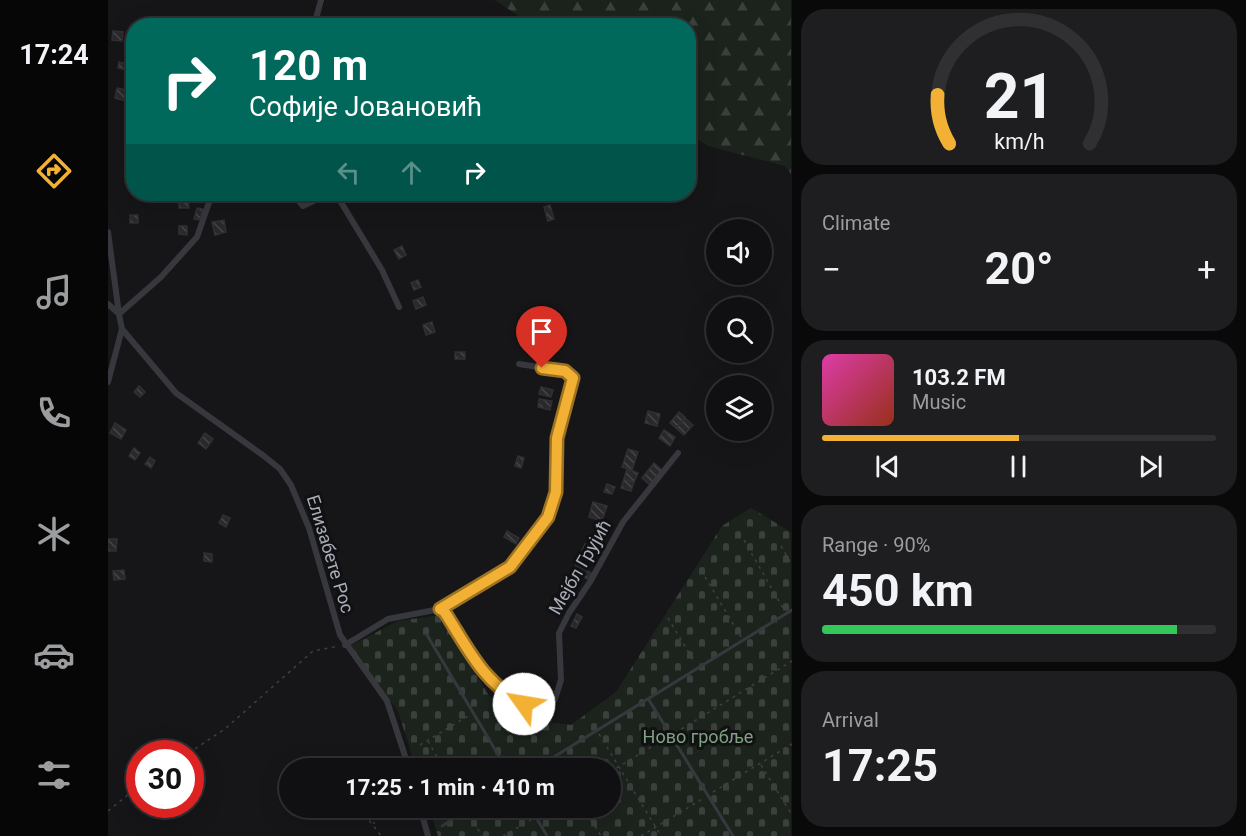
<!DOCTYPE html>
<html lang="en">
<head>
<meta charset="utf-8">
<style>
  :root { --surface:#101012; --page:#1e1e20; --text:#f1f3f6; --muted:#9c9d9f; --line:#303032; --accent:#f2b134 }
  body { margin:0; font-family:Roboto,sans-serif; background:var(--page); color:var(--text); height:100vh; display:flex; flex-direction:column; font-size:22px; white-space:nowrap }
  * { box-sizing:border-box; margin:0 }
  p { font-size:20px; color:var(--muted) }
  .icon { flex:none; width:33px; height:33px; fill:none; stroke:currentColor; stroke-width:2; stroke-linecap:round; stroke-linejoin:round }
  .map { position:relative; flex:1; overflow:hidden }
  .sheet { display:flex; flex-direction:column; gap:9px; padding:9px; background:#09090a; width:454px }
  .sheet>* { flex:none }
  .hud { position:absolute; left:18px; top:18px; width:570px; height:183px; border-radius:24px; box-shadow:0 6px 24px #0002,0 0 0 2px var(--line); background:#00695c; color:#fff; overflow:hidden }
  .fabs { position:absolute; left:598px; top:219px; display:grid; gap:12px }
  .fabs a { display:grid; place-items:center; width:66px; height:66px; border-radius:50%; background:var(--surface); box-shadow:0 6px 24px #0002,0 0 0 2px var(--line); font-size:30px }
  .speed { position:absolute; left:18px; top:740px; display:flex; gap:12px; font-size:30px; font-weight:700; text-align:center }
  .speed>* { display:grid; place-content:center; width:78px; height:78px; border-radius:50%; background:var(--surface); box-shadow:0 6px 24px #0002,0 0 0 2px var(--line); line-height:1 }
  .speed .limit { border:9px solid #d22; background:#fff; color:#111 }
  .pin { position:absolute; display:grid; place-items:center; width:51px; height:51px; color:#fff; margin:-62px -26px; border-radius:50% 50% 50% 0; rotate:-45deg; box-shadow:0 0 6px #0007 }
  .pin .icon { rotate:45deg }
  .me { position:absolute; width:66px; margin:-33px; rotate:302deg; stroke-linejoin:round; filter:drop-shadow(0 0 4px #0008) }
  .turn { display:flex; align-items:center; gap:21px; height:126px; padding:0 24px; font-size:27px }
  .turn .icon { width:78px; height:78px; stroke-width:2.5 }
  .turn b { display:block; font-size:42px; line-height:51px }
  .lanes { display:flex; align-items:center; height:57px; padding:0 24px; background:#0003; justify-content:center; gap:30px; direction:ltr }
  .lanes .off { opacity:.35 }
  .big { font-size:45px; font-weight:700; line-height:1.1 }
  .sheet .widget { flex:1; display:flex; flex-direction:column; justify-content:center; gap:9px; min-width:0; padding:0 21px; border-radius:24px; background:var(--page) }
  .sheet .dial { align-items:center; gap:0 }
  .dial svg { height:156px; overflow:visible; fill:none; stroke:var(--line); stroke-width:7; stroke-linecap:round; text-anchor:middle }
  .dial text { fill:var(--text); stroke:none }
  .song { display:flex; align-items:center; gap:18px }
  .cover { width:72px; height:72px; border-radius:9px; background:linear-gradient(135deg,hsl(320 70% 55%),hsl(10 70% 35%)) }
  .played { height:6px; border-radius:3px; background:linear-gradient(90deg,var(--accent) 50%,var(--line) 50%) }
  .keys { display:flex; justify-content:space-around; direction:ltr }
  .heat { display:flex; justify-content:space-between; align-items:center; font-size:33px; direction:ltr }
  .charge { height:9px; border-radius:4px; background:linear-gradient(90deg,#34c759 90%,var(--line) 0) }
  .trip { position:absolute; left:171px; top:758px; width:342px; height:60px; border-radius:30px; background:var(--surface); box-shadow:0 6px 24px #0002,0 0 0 2px var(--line); font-weight:700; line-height:60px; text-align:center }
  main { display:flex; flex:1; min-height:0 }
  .tab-bar { display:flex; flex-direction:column; width:108px; justify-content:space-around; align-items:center; background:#060607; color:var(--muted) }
  .tab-bar .icon { width:42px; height:42px }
  .tab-bar .on { color:var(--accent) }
  .tab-bar b { font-size:27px; color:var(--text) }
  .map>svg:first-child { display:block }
  .forest { fill:url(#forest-firs) }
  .cemetery { fill:url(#cemetery-stones) }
  .building { fill:url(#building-back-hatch); stroke:#303034; stroke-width:1.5 }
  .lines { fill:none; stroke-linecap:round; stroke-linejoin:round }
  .path { stroke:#3d3f44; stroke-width:1.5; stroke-dasharray:3 4.5; stroke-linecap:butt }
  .service { stroke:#37383d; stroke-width:3 }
  .minor { stroke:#37383d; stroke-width:6 }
  .route-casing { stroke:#9d7322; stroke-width:15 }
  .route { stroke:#f2b134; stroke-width:10 }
  .labels { text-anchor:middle; stroke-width:6; stroke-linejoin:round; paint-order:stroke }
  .street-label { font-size:18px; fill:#a8adb8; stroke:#111113 }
  .park-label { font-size:18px; fill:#7fa381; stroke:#111113 }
</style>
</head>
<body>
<main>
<nav class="tab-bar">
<b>17:24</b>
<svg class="icon on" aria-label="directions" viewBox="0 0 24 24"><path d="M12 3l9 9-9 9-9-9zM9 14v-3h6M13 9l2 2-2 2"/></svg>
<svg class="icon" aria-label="music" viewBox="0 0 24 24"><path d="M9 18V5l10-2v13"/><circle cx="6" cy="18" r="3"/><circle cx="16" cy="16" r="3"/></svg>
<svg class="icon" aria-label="phone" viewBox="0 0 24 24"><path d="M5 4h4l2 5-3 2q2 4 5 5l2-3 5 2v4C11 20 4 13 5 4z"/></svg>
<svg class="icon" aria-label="climate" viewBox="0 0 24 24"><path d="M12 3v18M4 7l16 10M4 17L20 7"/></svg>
<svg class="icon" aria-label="car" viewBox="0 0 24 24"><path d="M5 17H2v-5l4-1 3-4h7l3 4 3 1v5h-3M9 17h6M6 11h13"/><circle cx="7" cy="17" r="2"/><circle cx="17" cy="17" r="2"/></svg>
<svg class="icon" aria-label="filters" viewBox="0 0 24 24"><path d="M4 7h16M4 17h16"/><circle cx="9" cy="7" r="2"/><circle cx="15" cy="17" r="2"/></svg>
</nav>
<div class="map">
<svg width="684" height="836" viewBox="0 0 684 836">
  <defs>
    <pattern id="forest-firs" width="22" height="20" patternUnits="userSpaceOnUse" patternTransform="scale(1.5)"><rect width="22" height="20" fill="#1c231d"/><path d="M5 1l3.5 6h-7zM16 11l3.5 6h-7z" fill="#3a403c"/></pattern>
    <pattern id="cemetery-stones" width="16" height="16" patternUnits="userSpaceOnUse" patternTransform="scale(1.5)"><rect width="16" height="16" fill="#1c231d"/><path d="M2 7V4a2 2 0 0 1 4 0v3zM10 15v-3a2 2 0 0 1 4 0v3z" fill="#3a403c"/></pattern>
    <pattern id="building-back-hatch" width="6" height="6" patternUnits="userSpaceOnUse" patternTransform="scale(1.5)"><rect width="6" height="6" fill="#29292c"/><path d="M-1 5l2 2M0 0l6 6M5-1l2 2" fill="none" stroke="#454548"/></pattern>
  </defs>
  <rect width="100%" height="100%" fill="#161618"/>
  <!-- forest -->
  <polygon class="forest" points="387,0 683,0 683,174 677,166 600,146 581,133 580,26 424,25"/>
  <!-- cemetery -->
  <polygon class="cemetery" points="643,508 683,532 683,836 330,836 321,807 502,807 502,768 308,768 290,711 242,646 290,621 333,615 381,696 418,719 463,725 508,692 614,526"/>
  <!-- building -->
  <g class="building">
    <polygon points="5,31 15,32 14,41 4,40"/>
    <polygon points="11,62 24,65 23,71 10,68"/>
    <polygon points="9,88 20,90 18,101 7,98"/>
    <polygon points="71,199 80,199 81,208 71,208"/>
    <polygon points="442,205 446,219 440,221 436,207"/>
    <polygon points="89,208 95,209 92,220 86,219"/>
    <rect x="22" y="215" width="8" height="8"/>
    <polygon points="116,220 118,232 107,235 104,222"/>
    <polygon points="71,226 79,226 79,235 71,234"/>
    <polygon points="294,246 298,255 291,259 286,250"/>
    <polygon points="310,280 313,287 306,290 303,283"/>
    <polygon points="315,297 318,305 308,309 305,301"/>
    <polygon points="324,322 327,332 318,335 315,325"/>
    <rect x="347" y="352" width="10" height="7"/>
    <polygon points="31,386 37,392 32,397 26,392"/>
    <polygon points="433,387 445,390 443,397 431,394"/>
    <polygon points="431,399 444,401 442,410 430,407"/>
    <polygon points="540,411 552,414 549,426 537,423"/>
    <polygon points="571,412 577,417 568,428 562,423"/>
    <polygon points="577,418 585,425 576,435 568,428"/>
    <polygon points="7,423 18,430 13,439 2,433"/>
    <polygon points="556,430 567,437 562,446 551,438"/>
    <polygon points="97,433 105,439 98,449 90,443"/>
    <polygon points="26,448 32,453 27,460 21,456"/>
    <polygon points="520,449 530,452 524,470 514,467"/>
    <polygon points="410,456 416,458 413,468 407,466"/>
    <polygon points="42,457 47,461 43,468 37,464"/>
    <polygon points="546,463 554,470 542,485 534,478"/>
    <polygon points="519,469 530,473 526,482 516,479"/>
    <polygon points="516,479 526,482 523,491 513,488"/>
    <polygon points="499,484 507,487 504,494 496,492"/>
    <polygon points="485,502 499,506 494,521 481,517"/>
    <polygon points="115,515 122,518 118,527 111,523"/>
    <polygon points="491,523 502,528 496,542 485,538"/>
    <polygon points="399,531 411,538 408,544 396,537"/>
    <polygon points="0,539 9,539 8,551 0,551"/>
    <polygon points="477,544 488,548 483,558 472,554"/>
    <polygon points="96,553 104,554 104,562 96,561"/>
    <polygon points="468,564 483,573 479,579 465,570"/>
    <polygon points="16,570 17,579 6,580 5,571"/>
    <polygon points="469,614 474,617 468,628 463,626"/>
  </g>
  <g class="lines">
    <!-- path -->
    <g class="path">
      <polyline points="636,540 676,610"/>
      <polyline points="673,546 684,565"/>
      <polyline points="597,577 633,637"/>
      <polyline points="560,618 587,663"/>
      <polyline points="567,733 684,661"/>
      <polyline points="491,734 553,836"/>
      <polyline points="320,741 335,768"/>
      <polyline points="312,745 360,716"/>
      <polyline points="81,753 118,728 205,651 231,646"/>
      <polyline points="447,761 451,768"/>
      <polyline points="653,765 684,815"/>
      <polyline points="502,772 558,738"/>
      <polyline points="605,792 684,744"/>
      <polyline points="256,807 258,816 273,836"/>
      <polyline points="266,807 266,824"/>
      <polyline points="475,807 493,836"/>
      <polyline points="0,811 32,785"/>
      <polyline points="433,814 445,807"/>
      <polyline points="362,816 374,836"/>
      <polyline points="395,836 423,820"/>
      <polyline points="533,836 596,798"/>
    </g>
    <!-- service -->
    <g class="service">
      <polyline points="319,635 398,768"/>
      <polyline points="541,700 625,836"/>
      <polyline points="428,768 684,610"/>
      <polyline points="422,807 439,836"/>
      <polyline points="334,826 364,807"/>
    </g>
    <!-- minor -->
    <g class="minor">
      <polyline points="206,26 213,0"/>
      <polyline points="185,194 195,206 220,194"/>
      <polyline points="228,194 274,270 291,307"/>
      <polyline points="0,232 11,314 53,277 89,237 104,194"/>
      <polyline points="0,304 11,314 14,329 68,393 156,456 172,469 183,485 201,528 232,635 279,701 301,768"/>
      <polyline points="0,382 14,329"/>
      <polyline points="332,609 402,567 439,517 448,492 449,438 465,375 457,371 411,364"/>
      <path d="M237,645l43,-26 52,-10 4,2c20,31 54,106 103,95l8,-7 6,-19 -2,-47 10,-20 21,-31 33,-60 55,-69"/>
      <polyline points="312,807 320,836"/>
    </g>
  </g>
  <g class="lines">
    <defs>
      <path id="route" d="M416,704c-42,-22 -56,-56 -80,-93l-4,-2 70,-42 38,-50 8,-25 1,-54 16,-60 -8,-7 -23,-3"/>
    </defs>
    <!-- route casing -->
    <use href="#route" class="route-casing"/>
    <!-- route -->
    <use href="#route" class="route"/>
  </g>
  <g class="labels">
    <!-- street labels -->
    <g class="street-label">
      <text transform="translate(222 554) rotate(73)" y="6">Елизабете Рос</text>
      <text transform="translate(472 567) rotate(-60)" y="6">Мејбл Грујић</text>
    </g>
    <!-- park labels -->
    <g class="park-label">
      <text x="590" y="743">Ново гробље</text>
    </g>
  </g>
</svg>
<div class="fabs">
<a><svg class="icon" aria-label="sound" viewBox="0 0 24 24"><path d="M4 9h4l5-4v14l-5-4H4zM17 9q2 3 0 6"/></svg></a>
<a><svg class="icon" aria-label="search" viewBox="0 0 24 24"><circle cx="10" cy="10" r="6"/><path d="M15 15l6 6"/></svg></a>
<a><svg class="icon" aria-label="layers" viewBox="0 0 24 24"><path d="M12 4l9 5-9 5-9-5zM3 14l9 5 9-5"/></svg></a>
</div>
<div class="speed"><div class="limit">30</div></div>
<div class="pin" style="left:434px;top:368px;background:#d93025"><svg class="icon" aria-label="arrive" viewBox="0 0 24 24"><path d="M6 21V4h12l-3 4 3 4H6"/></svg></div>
<svg class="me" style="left:416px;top:704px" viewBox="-20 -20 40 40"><circle r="19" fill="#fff"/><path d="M0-13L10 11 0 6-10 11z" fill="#f2b134"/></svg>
<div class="trip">17:25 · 1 min · 410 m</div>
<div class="hud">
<div class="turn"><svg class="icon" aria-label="right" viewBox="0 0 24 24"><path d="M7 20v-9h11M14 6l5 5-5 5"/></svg><div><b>120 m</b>Софије Јовановић</div></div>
<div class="lanes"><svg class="icon off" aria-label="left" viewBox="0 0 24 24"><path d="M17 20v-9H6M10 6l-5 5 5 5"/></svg><svg class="icon off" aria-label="ahead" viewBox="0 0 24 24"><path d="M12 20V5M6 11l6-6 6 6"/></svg><svg class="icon" aria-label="right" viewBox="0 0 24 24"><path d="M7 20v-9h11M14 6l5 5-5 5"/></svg></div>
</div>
</div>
<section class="sheet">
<div class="widget dial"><svg viewBox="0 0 100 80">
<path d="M14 69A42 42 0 1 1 86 69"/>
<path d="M14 69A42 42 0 0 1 8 44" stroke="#f2b134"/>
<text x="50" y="56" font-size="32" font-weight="700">21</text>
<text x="50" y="72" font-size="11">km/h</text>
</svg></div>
<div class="widget"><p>Climate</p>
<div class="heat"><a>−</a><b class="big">20°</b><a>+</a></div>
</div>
<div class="widget">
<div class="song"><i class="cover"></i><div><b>103.2 FM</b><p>Music</p></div></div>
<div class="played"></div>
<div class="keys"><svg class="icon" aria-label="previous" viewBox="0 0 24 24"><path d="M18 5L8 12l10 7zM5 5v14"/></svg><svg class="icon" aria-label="pause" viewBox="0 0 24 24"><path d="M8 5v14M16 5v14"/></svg><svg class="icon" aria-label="next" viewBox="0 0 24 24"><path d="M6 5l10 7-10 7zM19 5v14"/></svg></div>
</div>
<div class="widget"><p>Range · 90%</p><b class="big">450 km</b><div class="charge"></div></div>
<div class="widget"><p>Arrival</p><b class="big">17:25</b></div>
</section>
</main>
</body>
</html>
